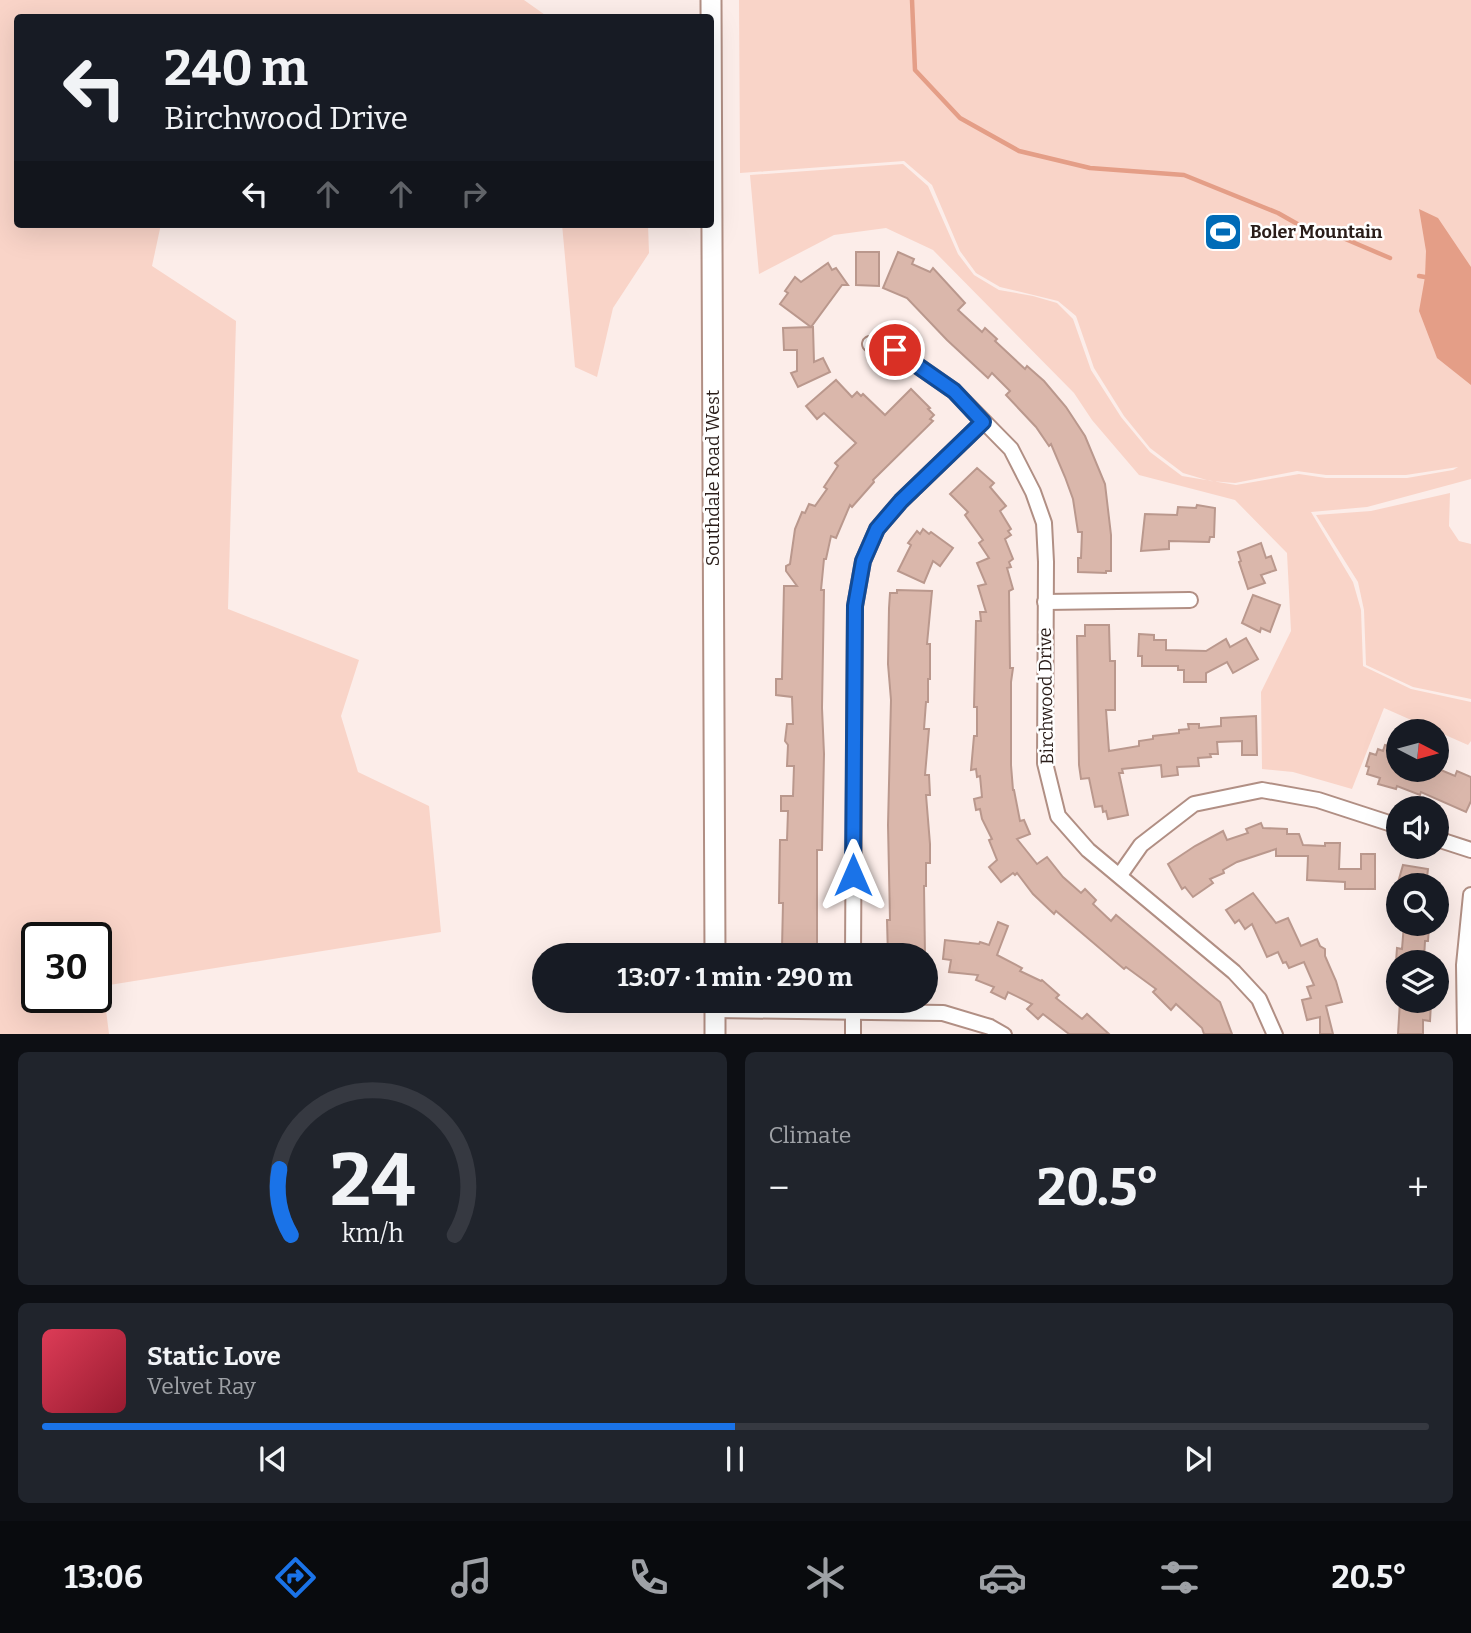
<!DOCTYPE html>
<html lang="en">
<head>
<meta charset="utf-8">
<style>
  :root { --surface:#171b24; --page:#20242c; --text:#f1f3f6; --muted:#9ea1a6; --line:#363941; --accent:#1a73e8 }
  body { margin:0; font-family:Bitter,serif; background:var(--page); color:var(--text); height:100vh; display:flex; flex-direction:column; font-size:26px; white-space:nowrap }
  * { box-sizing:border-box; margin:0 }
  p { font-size:23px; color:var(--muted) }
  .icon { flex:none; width:38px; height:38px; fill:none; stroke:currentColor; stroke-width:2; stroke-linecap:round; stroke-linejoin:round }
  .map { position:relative; height:1034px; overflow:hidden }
  .side { display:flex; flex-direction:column; gap:18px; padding:18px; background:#0d0f14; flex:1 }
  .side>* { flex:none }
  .top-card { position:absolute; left:14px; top:14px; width:700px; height:214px; border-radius:7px; box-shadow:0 7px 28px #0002; background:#171b24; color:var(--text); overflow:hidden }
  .needle { width:46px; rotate:96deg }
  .fabs { position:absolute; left:1386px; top:719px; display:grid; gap:14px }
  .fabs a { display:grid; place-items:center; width:63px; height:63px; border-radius:50%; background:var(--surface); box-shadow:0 7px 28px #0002; font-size:35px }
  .speed { position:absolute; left:21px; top:922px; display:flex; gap:14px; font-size:35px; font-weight:700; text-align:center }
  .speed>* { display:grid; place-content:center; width:91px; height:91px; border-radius:50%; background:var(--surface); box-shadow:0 7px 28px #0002; line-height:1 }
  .speed .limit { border:4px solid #111; border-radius:10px; background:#fff; color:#111 }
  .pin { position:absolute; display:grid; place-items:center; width:60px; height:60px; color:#fff; margin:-30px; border:4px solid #fff; border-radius:50%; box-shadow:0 2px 7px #0007 }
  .me { position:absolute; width:77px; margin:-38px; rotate:0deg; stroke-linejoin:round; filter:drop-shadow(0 0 5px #0008) }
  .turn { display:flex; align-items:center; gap:24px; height:147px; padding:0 35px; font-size:32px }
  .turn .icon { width:91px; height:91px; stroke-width:2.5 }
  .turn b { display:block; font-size:49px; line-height:60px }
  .lanes { display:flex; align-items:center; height:66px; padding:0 35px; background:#0003; justify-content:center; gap:35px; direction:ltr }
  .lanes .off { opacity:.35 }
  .big { font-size:52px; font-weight:700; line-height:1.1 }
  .side .tile { flex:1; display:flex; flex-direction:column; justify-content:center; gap:10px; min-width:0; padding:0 24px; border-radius:10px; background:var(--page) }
  .side .dial { align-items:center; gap:0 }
  .dial svg { height:182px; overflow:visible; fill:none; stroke:var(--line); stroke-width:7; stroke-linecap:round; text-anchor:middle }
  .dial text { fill:var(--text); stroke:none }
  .song { display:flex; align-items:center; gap:21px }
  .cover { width:84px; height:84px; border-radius:10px; background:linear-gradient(135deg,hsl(350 70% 55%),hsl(350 70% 35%)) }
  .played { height:7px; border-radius:4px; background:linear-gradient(90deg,var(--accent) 50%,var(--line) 50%) }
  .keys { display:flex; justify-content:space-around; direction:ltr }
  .heat { display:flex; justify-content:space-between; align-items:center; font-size:38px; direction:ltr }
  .side .tiles { flex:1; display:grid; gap:18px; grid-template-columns:1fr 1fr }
  .tile:last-child { grid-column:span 2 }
  .trip { position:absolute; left:532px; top:943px; width:406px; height:70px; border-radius:35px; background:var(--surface); box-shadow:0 7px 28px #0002; font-weight:700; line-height:70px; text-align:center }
  .menu { display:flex; height:112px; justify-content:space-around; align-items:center; background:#090b0e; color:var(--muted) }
  .menu .icon { width:49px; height:49px }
  .menu .selected { color:var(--accent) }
  .menu b { font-size:32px; color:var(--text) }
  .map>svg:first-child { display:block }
  .green { fill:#f9d4c8; fill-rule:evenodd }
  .water { fill:#e49e87 }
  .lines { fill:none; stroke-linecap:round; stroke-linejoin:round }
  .stream { stroke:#e49e87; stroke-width:4.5 }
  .building { fill:#dab7ab; stroke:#ba988d; stroke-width:2 }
  .minor-casing { stroke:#b18f84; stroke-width:18 }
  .secondary-casing { stroke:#b18f84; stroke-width:23 }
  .minor { stroke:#fff; stroke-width:14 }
  .secondary { stroke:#fff; stroke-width:19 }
  .route-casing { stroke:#114b97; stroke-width:18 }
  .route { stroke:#1a73e8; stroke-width:12 }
  .labels { text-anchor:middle; stroke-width:5; stroke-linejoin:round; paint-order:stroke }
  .poi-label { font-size:18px; font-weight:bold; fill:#2a1d19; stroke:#fff; text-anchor:start }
  .street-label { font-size:18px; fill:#2a1d19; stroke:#fff }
</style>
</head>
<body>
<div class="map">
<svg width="1471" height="1035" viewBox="0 0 1471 1035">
  <rect width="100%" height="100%" fill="#fcede9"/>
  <!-- green -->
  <g class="green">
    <path d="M0,0h524l24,17 -530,1v206h143l-9,42 84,55 -8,288 131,51 -18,56 17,56 71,34 12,126 -338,54 6,48h-109zM96,938v60h-59v-60z"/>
    <polygon points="739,0 1471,0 1471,479 1367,507 1311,512 1353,582 1361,610 1363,666 1411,689 1471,702 1471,741 1468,745 1384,708 1352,789 1293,772 1262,769 1261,692 1291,631 1287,553 1235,500 1139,475 1092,420 1074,393 933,250 886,228 834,235 759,274 750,175 903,164 928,186 958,254 974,275 999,290 1033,296 1057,303 1073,319 1091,370 1121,417 1150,452 1182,476 1236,485 1299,474 1326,478 1407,478 1453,470 1458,467 1406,475 1326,475 1297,471 1235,483 1210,481 1183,473 1150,448 1124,416 1094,368 1076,316 1058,301 1000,287 976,273 960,251 932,185 904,161 740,173"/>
    <polygon points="562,224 648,224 649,253 613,308 597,377 575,367"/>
    <polygon points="1450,493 1449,526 1459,541 1471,544 1471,699 1413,687 1366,665 1364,610 1358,582 1316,515 1371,511"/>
  </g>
  <!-- water -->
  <polygon class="water" points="1419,209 1438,218 1471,267 1471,385 1437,358 1419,311 1425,277 1426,251"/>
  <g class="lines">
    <!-- stream -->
    <g class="stream">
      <polyline points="912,0 915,70 960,118 1019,151 1090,168 1184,175 1278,213 1308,230 1336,235 1390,258"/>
      <polyline points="1419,276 1425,277"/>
    </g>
  </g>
  <!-- building -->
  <g class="building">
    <polygon points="856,252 879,252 879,286 856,285"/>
    <polygon points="898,252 914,259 912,264 930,272 933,268 965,303 958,310 982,332 985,328 997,339 995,341 1025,369 1027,366 1044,381 1066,407 1085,436 1105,484 1111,535 1111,571 1106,571 1106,573 1078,572 1078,558 1081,558 1082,532 1078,532 1073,499 1065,477 1051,444 1049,446 1036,427 1006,395 1010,391 992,373 988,378 947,340 907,298 883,288"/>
    <polygon points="828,263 832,270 836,268 848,285 842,285 811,327 780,304 788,293 785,291 795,277 801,282"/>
    <polygon points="813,327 814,362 823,358 830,372 798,387 791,373 797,371 797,350 784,350 783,328"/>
    <polygon points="836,380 852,397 857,392 861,396 863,394 885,415 911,389 930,408 928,409 934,415 930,419 933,421 873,480 874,482 852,507 850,505 836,538 831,536 826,559 824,559 821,590 824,590 822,708 824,754 822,850 817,850 817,949 782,949 783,903 779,903 780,840 787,840 788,811 781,811 781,796 793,796 794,766 787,766 788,745 785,741 787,724 793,724 792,697 776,695 776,679 782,679 784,586 797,586 786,571 786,566 790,564 795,529 802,512 805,513 809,504 815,506 827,489 824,487 838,466 835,463 856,443 824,413 817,419 806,406"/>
    <polygon points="977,468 994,483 990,487 1006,506 1000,511 1011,529 1008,531 1011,535 1005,539 1013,559 1009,562 1011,567 1007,568 1013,589 1009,591 1010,668 1013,668 1011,682 1011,765 1013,790 1014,790 1020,821 1024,820 1030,834 1017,839 1037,864 1047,857 1063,877 1081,893 1085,889 1096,900 1093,904 1111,921 1116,915 1215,998 1220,1002 1232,1034 1204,1034 1202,1028 1176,1004 1171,1010 1153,992 1156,989 1126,967 1124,969 1056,911 1054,914 1033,894 1017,873 1015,875 1013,873 1001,882 989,867 997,860 989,840 992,839 982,819 980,809 976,810 974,799 982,797 980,776 977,777 976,769 971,770 974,736 977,736 977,707 974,707 976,621 981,621 980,612 986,612 978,586 986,584 977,563 989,558 979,543 983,540 965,515 968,512 950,494"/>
    <polygon points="1197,505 1215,508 1214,537 1210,537 1209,542 1169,541 1169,549 1141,551 1145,514 1177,515 1178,507 1196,508"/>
    <polygon points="923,529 929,534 931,532 953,548 940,566 933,561 924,583 898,571 911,545 908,543 917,531 920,534"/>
    <polygon points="1261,543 1266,558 1271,556 1276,570 1261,575 1265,583 1248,589 1239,562 1241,561 1238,552"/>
    <polygon points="897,590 932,591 927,644 930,644 930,679 928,679 928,702 926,702 924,729 929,729 925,775 929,775 930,795 926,795 930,844 930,863 926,863 926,886 924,886 925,956 888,956 887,920 890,920 888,825 891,700 888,664 889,608 890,593 897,593"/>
    <polygon points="1253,595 1280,605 1270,632 1261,628 1260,632 1242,623"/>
    <polygon points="1085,625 1109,625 1110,661 1115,661 1115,710 1106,710 1109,751 1139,746 1139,741 1153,739 1153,736 1179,733 1179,730 1189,729 1188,724 1199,724 1199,728 1221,726 1221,718 1256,716 1257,755 1242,755 1242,741 1217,742 1218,754 1210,754 1211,757 1198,758 1199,766 1177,767 1178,775 1162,777 1161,765 1122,769 1123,773 1119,773 1128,815 1108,819 1106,811 1103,812 1102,806 1095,807 1089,778 1081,779 1079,765 1077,636 1085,636"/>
    <polygon points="1139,634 1154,635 1154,640 1166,640 1166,650 1206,651 1226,639 1230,647 1246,638 1258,659 1233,673 1227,662 1206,673 1206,682 1184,682 1184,670 1178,670 1178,666 1142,666 1142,656 1138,656"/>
    <polygon points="1385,745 1398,749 1398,770 1441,770 1455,776 1457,771 1471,777 1471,801 1466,812 1421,792 1420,795 1397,786 1396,789 1378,784 1380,778 1367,774 1369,767 1366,766 1370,753 1376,755 1378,749 1383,751"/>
    <polygon points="1261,823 1263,828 1287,829 1287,834 1299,834 1303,845 1325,846 1325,843 1340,843 1339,869 1361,869 1361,854 1375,854 1375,889 1345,889 1345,882 1307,880 1308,856 1276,856 1276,849 1237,862 1223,870 1224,873 1210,879 1213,883 1193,897 1185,887 1182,889 1168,864 1195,846 1223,831 1227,840 1248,833 1246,829"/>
    <polygon points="1403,865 1428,869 1426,886 1397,886"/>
    <polygon points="1253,893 1276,923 1288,918 1301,946 1317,939 1320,946 1325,949 1325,956 1336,981 1342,1002 1326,1006 1333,1034 1320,1034 1320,1017 1307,1020 1302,1000 1311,998 1307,987 1314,985 1304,962 1289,968 1286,962 1283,963 1278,952 1267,957 1252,924 1245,929 1239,920 1235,923 1226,910"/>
    <polygon points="998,922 1008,926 997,955 1022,968 1020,971 1041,981 1042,980 1059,995 1056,998 1082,1019 1087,1014 1109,1034 1069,1034 1043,1014 1038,1019 1027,1009 1032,1004 1008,992 1005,999 991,992 994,987 976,980 978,975 949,972 951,960 943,959 945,940 979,944 980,942 989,945"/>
    <polygon points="1404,924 1425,924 1425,926 1429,926 1428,941 1425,941 1424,959 1418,959 1418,962 1396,962 1397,948 1402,949"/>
    <polygon points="1400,1001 1431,1003 1430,1021 1423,1020 1423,1034 1398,1034"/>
  </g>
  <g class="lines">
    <defs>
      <g id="minor">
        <polyline points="870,344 895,350 954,391 1011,449 1033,492 1044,523 1046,562 1045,763 1058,816 1088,850 1234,972 1259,999 1275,1035"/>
        <polyline points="1045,602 1190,600"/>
        <polyline points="1437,839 1471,850"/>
        <polyline points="1120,875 1141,845 1194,804 1262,790 1318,800 1398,826"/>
        <polyline points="853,956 855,606 863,561 877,529 901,501 983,422"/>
        <polyline points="715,1010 943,1013 990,1027 1004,1035"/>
        <polyline points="853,1035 853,1004"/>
        <polyline points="1465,1035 1464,965 1471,895"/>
      </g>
      <g id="secondary">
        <polyline points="711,0 715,956"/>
        <polyline points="715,1001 715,1035"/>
      </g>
    </defs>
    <!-- minor casing -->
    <use href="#minor" class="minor-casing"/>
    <!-- secondary casing -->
    <use href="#secondary" class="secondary-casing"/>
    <!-- minor -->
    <use href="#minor" class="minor"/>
    <!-- secondary -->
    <use href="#secondary" class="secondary"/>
  </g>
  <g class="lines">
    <defs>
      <polyline id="route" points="853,875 855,606 863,561 877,529 901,501 983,422 954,391 895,350"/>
    </defs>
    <!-- route casing -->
    <use href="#route" class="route-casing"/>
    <!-- route -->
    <use href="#route" class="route"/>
  </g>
  <!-- icons -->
  <defs>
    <symbol id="stadium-square" viewBox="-11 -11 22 22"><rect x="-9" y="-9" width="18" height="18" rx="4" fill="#006bb7" stroke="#fff"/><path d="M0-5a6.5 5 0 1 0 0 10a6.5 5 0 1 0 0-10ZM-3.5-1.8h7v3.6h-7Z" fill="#fff"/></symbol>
  </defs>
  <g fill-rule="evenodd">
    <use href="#stadium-square" x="1201" y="210" width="44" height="44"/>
  </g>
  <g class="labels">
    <!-- poi labels -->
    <g class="poi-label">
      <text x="1250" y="238">Boler Mountain</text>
    </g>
    <!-- street labels -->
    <g class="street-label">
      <text transform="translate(713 478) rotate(-90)" y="6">Southdale Road West</text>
      <text transform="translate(1046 696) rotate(-91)" y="6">Birchwood Drive</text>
    </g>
  </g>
</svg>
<div class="fabs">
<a><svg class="needle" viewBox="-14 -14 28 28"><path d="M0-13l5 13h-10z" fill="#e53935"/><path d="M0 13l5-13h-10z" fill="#9ea1a6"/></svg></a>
<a><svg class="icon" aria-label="sound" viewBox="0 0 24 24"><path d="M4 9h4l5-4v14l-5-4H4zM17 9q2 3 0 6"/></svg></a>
<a><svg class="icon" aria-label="search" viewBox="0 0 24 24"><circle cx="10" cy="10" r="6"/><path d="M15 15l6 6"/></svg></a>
<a><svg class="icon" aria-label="layers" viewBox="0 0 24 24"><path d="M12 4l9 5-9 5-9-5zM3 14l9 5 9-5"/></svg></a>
</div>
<div class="speed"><div class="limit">30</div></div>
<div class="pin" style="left:895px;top:350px;background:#d93025"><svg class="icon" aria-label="arrive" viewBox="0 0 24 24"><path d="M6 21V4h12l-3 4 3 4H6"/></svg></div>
<svg class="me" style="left:853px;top:875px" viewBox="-20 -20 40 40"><path d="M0-17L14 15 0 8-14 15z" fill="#1a73e8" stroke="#fff" stroke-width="4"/></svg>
<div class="trip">13:07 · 1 min · 290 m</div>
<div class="top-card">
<div class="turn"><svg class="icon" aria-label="left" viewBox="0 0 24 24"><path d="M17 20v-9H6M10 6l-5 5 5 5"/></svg><div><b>240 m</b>Birchwood Drive</div></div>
<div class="lanes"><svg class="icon" aria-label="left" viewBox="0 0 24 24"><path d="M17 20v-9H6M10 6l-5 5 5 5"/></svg><svg class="icon off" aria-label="ahead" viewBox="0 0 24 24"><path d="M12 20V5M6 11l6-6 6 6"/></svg><svg class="icon off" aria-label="ahead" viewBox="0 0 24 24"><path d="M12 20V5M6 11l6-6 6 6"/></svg><svg class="icon off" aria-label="right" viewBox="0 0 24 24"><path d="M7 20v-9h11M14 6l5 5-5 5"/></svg></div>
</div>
</div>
<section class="side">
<div class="tiles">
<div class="tile dial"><svg viewBox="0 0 100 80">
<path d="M14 69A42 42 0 1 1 86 69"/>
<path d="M14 69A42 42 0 0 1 9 40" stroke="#1a73e8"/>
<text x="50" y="56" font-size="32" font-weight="700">24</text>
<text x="50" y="72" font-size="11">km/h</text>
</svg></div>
<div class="tile"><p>Climate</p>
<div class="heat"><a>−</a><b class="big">20.5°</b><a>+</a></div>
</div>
<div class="tile">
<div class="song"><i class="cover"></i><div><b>Static Love</b><p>Velvet Ray</p></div></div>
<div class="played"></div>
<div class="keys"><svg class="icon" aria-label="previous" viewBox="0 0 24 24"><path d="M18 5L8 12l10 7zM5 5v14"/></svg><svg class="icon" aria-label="pause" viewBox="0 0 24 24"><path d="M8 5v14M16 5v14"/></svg><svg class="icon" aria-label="next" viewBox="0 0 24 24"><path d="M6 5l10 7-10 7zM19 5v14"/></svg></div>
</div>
</div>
</section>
<nav class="menu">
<b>13:06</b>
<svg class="icon selected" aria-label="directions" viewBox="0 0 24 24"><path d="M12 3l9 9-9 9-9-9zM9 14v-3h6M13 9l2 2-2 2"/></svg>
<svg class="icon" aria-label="music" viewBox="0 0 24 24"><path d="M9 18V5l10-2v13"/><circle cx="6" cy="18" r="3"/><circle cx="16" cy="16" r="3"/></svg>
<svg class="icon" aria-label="phone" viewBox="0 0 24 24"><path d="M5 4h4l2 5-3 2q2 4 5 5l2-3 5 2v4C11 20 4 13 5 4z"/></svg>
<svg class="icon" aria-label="climate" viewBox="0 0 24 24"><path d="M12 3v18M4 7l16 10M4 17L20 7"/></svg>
<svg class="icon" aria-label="car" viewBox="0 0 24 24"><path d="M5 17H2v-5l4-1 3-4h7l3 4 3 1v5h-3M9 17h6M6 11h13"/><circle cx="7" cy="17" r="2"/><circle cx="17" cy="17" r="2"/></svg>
<svg class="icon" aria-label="filters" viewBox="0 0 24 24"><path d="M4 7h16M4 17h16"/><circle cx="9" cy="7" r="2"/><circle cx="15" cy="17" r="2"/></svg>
<b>20.5°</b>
</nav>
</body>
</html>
